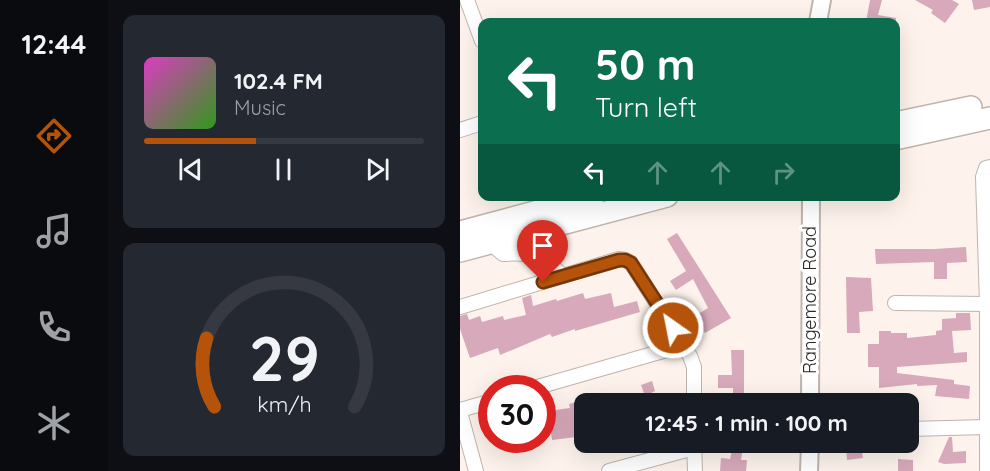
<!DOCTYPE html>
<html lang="en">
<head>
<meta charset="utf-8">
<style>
  :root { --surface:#171b24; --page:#242831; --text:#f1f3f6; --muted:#9ea1a6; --line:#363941; --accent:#b45309 }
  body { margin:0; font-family:Quicksand,sans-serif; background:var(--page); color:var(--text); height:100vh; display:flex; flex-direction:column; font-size:22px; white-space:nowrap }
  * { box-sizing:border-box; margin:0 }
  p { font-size:20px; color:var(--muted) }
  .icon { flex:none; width:33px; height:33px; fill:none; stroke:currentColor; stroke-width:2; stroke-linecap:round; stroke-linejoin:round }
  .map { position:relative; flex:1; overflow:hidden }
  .details { display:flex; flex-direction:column; gap:15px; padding:15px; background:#0d0f14; width:352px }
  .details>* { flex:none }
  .hud { position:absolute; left:18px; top:18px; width:422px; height:183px; border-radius:12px; box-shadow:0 6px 24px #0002; background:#0b6e4f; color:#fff; overflow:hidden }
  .speed { position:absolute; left:18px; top:375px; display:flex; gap:12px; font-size:30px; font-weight:700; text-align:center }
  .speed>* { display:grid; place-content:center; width:78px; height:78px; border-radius:50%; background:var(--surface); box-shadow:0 6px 24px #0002; line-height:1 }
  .speed .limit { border:9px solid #d22; background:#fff; color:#111 }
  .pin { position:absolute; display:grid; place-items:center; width:51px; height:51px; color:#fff; margin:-62px -26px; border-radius:50% 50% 50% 0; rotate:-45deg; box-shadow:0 0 6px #0007 }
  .pin .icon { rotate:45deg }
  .me { position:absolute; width:66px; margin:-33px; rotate:327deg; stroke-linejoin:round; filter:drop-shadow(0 0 4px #0008) }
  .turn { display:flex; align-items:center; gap:21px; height:126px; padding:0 18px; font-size:27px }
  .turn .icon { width:78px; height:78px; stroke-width:2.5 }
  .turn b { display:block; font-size:42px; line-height:51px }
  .lanes { display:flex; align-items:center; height:57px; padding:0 18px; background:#0003; justify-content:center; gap:30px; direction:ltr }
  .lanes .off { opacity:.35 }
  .details .tile { flex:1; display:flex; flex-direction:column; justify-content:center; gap:9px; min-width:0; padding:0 21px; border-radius:12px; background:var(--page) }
  .details .dial { align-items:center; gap:0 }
  .dial svg { height:156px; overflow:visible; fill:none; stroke:var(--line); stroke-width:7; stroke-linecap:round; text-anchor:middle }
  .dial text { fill:var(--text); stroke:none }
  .song { display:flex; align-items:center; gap:18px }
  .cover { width:72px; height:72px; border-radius:9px; background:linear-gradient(135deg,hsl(310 70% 55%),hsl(110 70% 35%)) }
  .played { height:6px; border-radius:3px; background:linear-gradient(90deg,var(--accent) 40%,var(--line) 40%) }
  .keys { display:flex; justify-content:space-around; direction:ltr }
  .trip { position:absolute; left:114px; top:393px; width:345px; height:60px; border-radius:12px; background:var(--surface); box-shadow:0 6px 24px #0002; font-weight:700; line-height:60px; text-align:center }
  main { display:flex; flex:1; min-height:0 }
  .tab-bar { display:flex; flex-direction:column; width:108px; justify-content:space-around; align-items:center; background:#090b0e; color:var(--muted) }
  .tab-bar .icon { width:42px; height:42px }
  .tab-bar .current { color:var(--accent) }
  .tab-bar b { font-size:27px; color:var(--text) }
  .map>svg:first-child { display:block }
  .building { fill:#d7a9ba }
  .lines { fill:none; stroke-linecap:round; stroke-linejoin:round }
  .minor-casing { stroke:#beb5ae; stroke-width:16 }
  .tertiary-casing { stroke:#beb5ae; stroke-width:20 }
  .primary-casing { stroke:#beb5ae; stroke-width:24 }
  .minor { stroke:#fff; stroke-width:14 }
  .tertiary { stroke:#fff; stroke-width:16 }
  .primary { stroke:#fff; stroke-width:21 }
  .route-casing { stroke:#753606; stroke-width:15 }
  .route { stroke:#b45309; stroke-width:10 }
  .labels { text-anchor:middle; stroke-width:6; stroke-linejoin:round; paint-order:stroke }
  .street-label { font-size:18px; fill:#2b2825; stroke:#fff }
</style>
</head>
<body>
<main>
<nav class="tab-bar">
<b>12:44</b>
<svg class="icon current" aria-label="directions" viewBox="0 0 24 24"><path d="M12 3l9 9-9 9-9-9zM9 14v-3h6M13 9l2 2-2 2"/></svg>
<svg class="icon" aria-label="music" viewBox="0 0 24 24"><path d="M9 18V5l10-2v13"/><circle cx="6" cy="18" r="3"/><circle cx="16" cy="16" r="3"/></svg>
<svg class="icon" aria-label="phone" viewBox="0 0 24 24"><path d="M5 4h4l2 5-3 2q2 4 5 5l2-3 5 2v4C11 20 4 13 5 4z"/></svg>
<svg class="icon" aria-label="climate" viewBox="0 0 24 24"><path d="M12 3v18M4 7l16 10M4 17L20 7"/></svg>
</nav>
<section class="details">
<div class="tile">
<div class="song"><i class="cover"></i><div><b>102.4 FM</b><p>Music</p></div></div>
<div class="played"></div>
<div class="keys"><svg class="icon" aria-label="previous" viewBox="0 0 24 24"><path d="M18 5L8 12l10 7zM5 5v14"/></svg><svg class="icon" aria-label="pause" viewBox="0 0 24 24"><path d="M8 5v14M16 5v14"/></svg><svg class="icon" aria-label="next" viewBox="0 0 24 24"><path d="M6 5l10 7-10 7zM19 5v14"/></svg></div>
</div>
<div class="tile dial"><svg viewBox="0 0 100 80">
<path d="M14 69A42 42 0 1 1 86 69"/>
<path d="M14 69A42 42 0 0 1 10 34" stroke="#b45309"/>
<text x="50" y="56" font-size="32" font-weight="700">29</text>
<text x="50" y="72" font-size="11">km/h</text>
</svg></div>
</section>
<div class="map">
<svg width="530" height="471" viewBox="0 0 530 471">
  <rect width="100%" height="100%" fill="#fdf3ec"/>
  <!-- building -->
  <g class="building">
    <polygon points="410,0 422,0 418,15 436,18 436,22 406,22"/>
    <polygon points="455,0 492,0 499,4 485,23 471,13 473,10"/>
    <polygon points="512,0 530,0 530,7 514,10"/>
    <polygon points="217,233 271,318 245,333 235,316 248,308 233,279 216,290 210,281 226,271 207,239"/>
    <polygon points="506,247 507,262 487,263 487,279 474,279 474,262 416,264 415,249 474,249"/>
    <polygon points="386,277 411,278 413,311 399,312 400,333 387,333"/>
    <polygon points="123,293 125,299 151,293 154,307 177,301 180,312 115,331 115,329 92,337 90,334 40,355 38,348 10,358 0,329 0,316 7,314 9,320 20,316 22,322 43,316 44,320 66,315 62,298 71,295 73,306 96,299 97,301"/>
    <polygon points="496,313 510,313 511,330 492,331 494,353 507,352 507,362 437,367 437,373 494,380 494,384 510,386 509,399 475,396 477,385 457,386 457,384 419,388 419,367 408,367 408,344 419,344 419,331 431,331 431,333 447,333 447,338 476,335 476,331 482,330 482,319 496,318"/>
    <polygon points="271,350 284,350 284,393 273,393 273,388 258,388 258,375 272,375"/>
    <polygon points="192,381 195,391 185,396 181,385"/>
    <polygon points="120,401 124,418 124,436 92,440 88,411 110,408 109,404"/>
    <polygon points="489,437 492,437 493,452 506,451 506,463 484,464 478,462"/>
    <polygon points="274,442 284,442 281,460 287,460 286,471 260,471 261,458 270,459"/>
    <polygon points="401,444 403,458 387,460 386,446"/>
    <polygon points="438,459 453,460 453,471 438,471"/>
  </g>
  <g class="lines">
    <defs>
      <g id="minor">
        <polyline points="7,0 22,41"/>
        <polyline points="0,130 22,123"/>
        <path d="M29,242l14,12c32,-2 37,1 60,22"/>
        <polyline points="435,303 527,304"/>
        <polyline points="0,307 159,259 165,260 171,263 230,356 234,367 234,404"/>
        <polyline points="74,388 224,345"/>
        <polyline points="0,410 32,401"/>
        <polyline points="0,412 16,471"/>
        <polyline points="448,429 527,427"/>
        <polyline points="234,442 235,471"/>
        <polyline points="149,471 234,448"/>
        <polyline points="527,471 527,304 523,177 526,168 530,167"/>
      </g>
      <g id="tertiary">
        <polyline points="358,22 362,0"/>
        <polyline points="350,404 351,196"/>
        <polyline points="349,471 350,442"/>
      </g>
      <g id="primary">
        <polyline points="435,123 511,107"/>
        <polyline points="435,139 530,118"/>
        <polyline points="0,232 134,196"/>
        <polyline points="0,251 207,196"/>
      </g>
    </defs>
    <!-- minor casing -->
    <use href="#minor" class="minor-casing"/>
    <!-- tertiary casing -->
    <use href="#tertiary" class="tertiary-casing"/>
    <!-- primary casing -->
    <use href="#primary" class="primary-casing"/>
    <!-- minor -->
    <use href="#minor" class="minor"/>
    <!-- tertiary -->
    <use href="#tertiary" class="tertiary"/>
    <!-- primary -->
    <use href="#primary" class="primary"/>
  </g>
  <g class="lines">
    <defs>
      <polyline id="route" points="83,282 159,260 165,260 171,263 213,328"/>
    </defs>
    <!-- route casing -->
    <use href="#route" class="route-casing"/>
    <!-- route -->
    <use href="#route" class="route"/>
  </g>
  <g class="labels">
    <!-- street labels -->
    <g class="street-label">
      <text transform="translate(350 300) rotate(-90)" y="6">Rangemore Road</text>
    </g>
  </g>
</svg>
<div class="speed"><div class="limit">30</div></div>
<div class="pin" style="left:83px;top:282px;background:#d93025"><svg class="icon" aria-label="arrive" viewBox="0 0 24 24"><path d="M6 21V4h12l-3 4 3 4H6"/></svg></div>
<svg class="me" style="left:213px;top:328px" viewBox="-20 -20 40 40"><circle r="17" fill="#b45309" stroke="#fff" stroke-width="3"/><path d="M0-11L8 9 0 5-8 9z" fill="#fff"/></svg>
<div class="trip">12:45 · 1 min · 100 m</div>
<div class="hud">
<div class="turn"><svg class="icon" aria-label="left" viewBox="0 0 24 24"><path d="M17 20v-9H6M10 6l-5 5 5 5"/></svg><div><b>50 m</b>Turn left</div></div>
<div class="lanes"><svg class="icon" aria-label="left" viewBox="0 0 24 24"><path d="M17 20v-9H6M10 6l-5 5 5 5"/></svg><svg class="icon off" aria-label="ahead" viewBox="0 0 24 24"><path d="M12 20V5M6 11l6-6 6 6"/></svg><svg class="icon off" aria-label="ahead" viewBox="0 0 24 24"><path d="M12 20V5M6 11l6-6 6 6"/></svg><svg class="icon off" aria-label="right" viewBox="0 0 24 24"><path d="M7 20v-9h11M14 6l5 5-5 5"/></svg></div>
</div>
</div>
</main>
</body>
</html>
